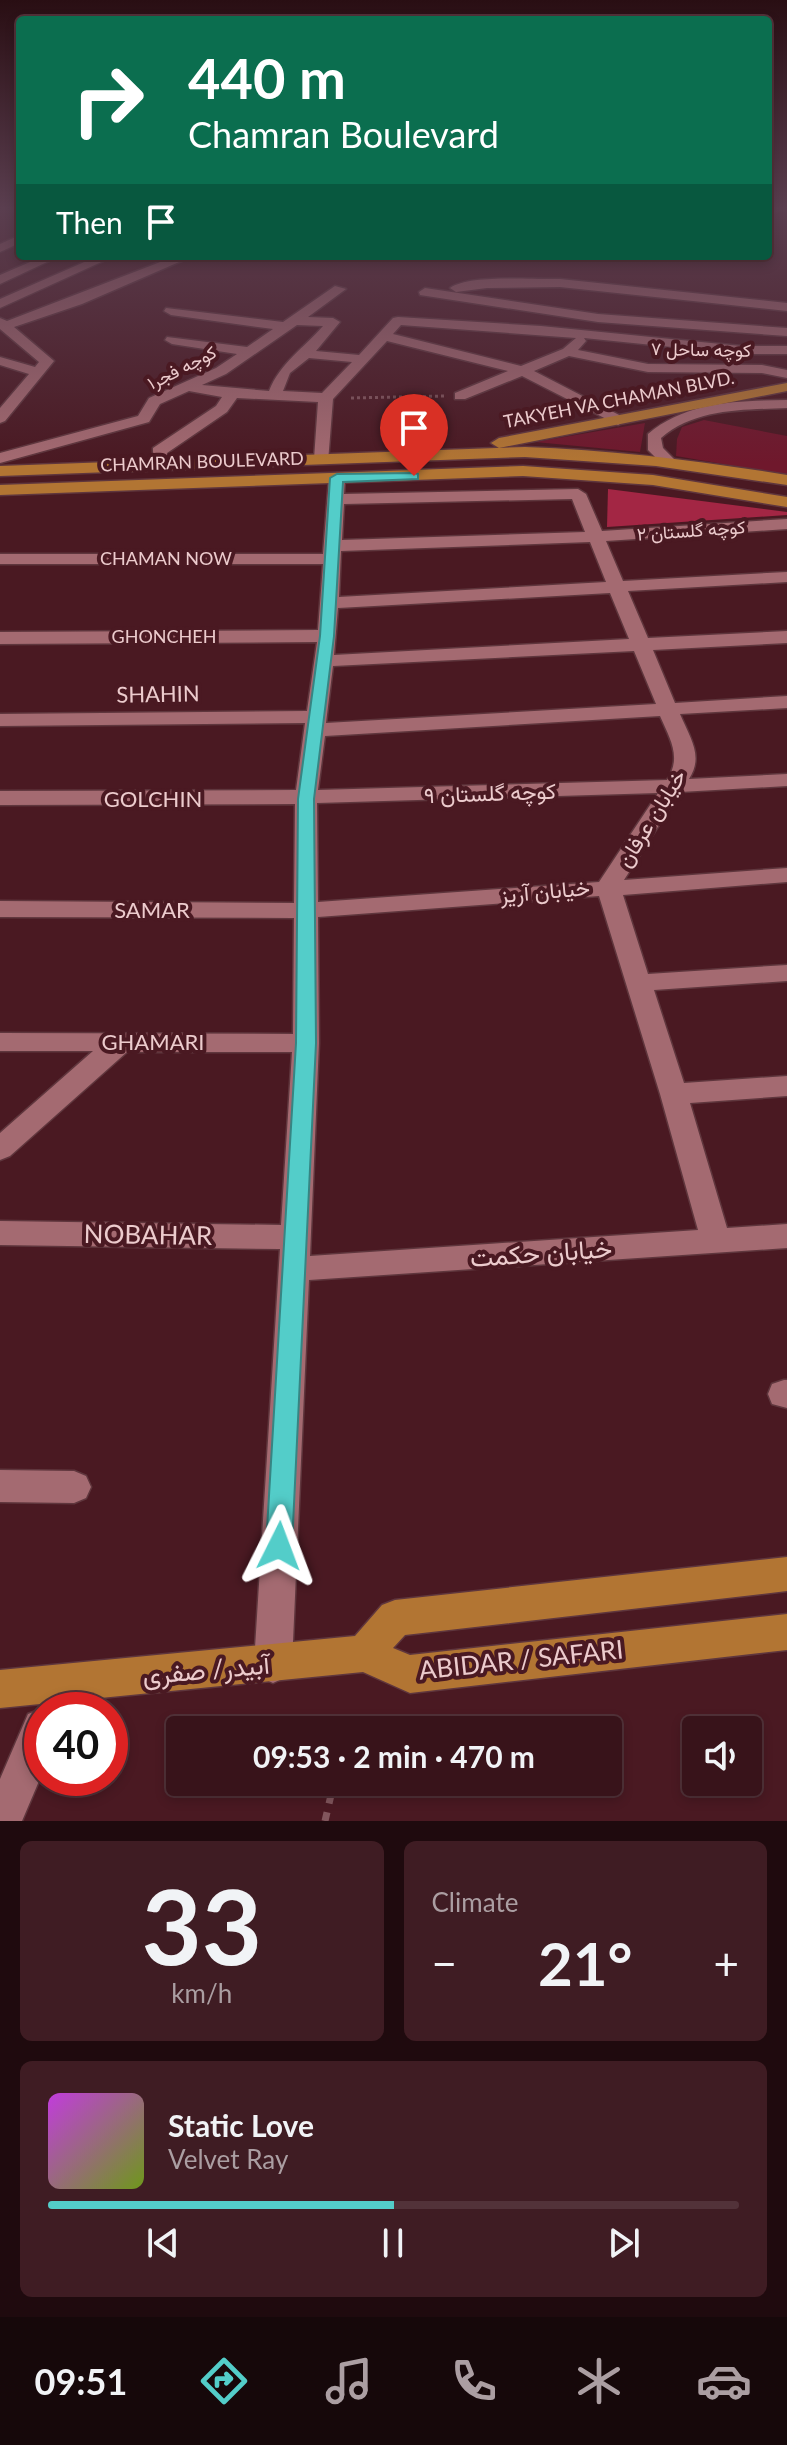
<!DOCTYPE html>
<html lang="en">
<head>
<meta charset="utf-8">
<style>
  :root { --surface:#38131a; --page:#3f1c23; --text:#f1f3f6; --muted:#ab9ea2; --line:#523239; --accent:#53cdc9 }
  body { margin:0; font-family:Lato,Vazirmatn,sans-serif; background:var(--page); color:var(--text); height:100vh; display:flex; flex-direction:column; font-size:30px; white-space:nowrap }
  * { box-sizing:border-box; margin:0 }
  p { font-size:26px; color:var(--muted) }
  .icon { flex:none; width:44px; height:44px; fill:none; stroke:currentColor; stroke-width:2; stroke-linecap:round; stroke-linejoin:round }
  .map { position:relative; height:1821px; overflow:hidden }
  .drawer { display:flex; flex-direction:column; gap:20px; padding:20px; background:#1f0a0e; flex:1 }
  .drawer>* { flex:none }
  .top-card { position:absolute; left:16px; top:16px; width:756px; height:244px; border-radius:8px; box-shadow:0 4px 12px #0003,0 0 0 2px var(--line); background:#0b6e4f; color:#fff; overflow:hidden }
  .tools { position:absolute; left:682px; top:1716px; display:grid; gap:16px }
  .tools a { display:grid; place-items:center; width:80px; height:80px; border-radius:8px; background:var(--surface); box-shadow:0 4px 12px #0003,0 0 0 2px var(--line); font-size:40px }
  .speed { position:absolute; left:24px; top:1692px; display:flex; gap:16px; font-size:40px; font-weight:700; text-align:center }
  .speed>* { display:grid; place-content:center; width:104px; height:104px; border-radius:50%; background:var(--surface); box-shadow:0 4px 12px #0003,0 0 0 2px var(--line); line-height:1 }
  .speed .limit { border:12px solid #d22; background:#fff; color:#111 }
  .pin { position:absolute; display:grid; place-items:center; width:68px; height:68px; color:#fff; margin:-82px -34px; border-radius:50% 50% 50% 0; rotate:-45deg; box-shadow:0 0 8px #0007 }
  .pin .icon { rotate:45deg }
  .me { position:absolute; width:88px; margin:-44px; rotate:3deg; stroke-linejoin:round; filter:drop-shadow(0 0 6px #0008) }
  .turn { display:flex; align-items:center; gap:28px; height:168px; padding:0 40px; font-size:36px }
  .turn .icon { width:104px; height:104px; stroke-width:2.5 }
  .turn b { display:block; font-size:56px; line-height:68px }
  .then { display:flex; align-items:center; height:76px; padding:0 40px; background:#0003; gap:16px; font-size:30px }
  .big { font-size:60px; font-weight:700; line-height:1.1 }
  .drawer .card { flex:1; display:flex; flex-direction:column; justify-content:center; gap:12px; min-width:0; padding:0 28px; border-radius:12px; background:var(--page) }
  .drawer .dial { align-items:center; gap:0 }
  .dial b { font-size:104px; line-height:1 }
  .song { display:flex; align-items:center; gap:24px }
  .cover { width:96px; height:96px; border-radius:12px; background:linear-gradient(135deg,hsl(290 70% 55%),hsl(80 70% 35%)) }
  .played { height:8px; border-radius:4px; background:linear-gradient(90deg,var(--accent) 50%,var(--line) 50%) }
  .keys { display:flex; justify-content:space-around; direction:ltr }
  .heat { display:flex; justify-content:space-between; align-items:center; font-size:44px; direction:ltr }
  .drawer .tiles { flex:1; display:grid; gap:20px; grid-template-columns:1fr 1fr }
  .card:last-child { grid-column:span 2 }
  .trip { position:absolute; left:166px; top:1716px; width:456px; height:80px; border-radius:8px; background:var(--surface); box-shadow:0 4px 12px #0003,0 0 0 2px var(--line); font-weight:700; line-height:80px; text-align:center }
  .tab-bar { display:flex; height:128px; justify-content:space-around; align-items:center; background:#16080a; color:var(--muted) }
  .tab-bar .icon { width:56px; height:56px }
  .tab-bar .selected { color:var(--accent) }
  .tab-bar b { font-size:36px; color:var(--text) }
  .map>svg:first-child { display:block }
  .green { fill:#6f182c }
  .forest { fill:#a32644 }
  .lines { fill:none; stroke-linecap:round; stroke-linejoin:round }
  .minor-casing { stroke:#5f363d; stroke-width:3 }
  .major-casing { stroke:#5f363d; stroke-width:3 }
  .path-far1 { stroke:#82565d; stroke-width:3; stroke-dasharray:3 3; stroke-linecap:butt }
  .path { stroke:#82565d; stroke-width:7; stroke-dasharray:9 9; stroke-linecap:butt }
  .minor { fill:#a46a71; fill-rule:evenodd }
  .major { fill:#b27533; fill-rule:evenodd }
  .route { fill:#53cdc9; stroke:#368583; stroke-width:2 }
  .labels { text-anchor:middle; stroke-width:8; stroke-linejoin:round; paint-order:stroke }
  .far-street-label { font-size:18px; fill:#eccbcd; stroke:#4a1922 }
  .street-label { font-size:22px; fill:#eccbcd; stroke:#4a1922 }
  .near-street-label { font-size:26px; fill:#eccbcd; stroke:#4a1922 }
</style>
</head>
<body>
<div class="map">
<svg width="787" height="1821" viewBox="0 0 787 1821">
  <rect width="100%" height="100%" fill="#4a1922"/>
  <!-- green -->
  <g class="green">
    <polygon points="704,420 787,436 787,475 676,456 677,439 682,427"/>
    <polygon points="645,423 640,452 535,442"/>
  </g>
  <!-- forest -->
  <polygon class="forest" points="608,489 787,512 787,515 607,527"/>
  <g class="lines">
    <defs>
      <g id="minor">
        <polygon points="12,208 20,208 20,214 16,213"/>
        <polygon points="768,208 783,208 785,210 768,214"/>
        <polygon points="20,235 20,243 0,252 0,244"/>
        <polygon points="44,256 60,256 0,284 0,275"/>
        <polygon points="98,256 108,259 0,308 0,299"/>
        <polygon points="176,256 193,256 82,304 14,327 54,361 5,421 0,423 0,408 29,374 0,365 0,357 35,367 39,362 0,329 0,318 7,321"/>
        <path d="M560,279l227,24v8l-227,-24 -73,1 -31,4 -6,-4c20,-14 83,-8 110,-9z"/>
        <path d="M335,286l11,3 -38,28 25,1 7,4 -24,29 43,4 34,-37 5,-1 143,9 200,20h46v8h-46l-157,-16 2,3 -8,9 70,14 114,1 25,5v8l-25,-5 -114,-1 -79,-16 -35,15 89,46 3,3 -8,5 -96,-49 -57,23h-10v-6l53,-22 -121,-30 -54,58 -5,63h-12l-2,-3 4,-57 -81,-4 -10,14 -60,41 -2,15h-12v-20l63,-42 6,-9 -33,-6 -29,13 -11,18 -149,41v-10l138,-37 11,-18 67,-30 21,-14 -65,-10 -7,-4 2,-3 80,10 26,-18 -102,-14 -7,-4 2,-3 117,14zM297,325l26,1c-19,22 -43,37 -54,65l-67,-6 24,-11zM401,325l175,13 -13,11 -42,17 -128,-32zM309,358l43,4 -30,31 -39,-2 7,-18z"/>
        <polygon points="425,288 598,314 787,328 787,336 598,322 420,295 419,292"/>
        <path d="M787,400v8c-44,2 -91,0 -126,30l2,10 15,15 -2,3h-12l-16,-16v-16c39,-33 90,-33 139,-34z"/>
        <path d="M337,473l8,5 -1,16 234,-5 8,5 16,37 185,-12v10l-181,12 17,40 164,-9v10l-159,9 20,47 139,-7v12l-134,7 22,53 112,-7v12l-107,6c10,24 24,42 9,65l98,-5v12l-107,6 -56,88 163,-12v14l-164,13 25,79 139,-9v16l-133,9 30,93 103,-7v20l-97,7 37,125 60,-4v24l-478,32 -17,384 -6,13 -13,6 -13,-6 -6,-13 26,-415 -280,-4v-24l281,4 11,-173h-165l-117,104 -10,4v-27l93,-82h-93v-18l293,1 1,-116 -294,-1v-16l294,2 1,-99 -295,1v-14l296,-1 9,-67 -305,3v-12l307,-3 10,-69 -317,2v-12l318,-2 5,-66h-323v-10h323l6,-76zM572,499l13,33 -243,8 2,-36zM590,542l16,40 -267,15 2,-46zM610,593l19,46 -295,16 4,-47zM634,651l22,53 -330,19 7,-57zM660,716c10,23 22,41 7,64l-349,10 7,-54zM658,793l-59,89 -281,20 -1,-99zM599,896l61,198 38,136 -388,26 9,-213 -1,-126z"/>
        <polygon points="784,1380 787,1380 787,1408 772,1404 768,1394 772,1384"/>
        <polygon points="0,1470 74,1471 86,1476 91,1487 86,1498 74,1503 0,1502"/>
        <polygon points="42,1709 45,1710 42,1710 42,1774 22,1821 0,1821 0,1779 28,1714"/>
      </g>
      <g id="major">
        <polygon points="787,383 787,391 499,448 491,443 499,438"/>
        <path d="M525,447c88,3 175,14 262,28v10l-131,-19 -131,-9 -525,19v-10z"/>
        <polygon points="523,466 653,475 787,497 787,507 653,485 523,476 0,495 0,485"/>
        <polygon points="787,1557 787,1591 405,1635 393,1648 410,1655 787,1614 787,1650 410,1693 363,1672 0,1708 0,1670 355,1636 382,1605 395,1600"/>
      </g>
    </defs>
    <!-- minor casing -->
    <use href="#minor" class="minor-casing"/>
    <!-- major casing -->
    <use href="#major" class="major-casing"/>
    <!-- path-far1 -->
    <polyline class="path-far1" points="351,398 445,396"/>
    <!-- path -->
    <g class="path">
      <polyline points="346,1730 347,1726"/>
      <polyline points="325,1821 334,1782"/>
    </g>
    <!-- minor -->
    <use href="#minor" class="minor"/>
    <!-- major -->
    <use href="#major" class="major"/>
  </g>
  <!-- sky -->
  <linearGradient id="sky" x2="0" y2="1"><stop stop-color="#290e13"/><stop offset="0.45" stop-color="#5a3e4f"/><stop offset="1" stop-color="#5a3e4f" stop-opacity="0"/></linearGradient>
  <rect width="787" height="463" fill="url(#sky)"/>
  <!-- route -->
  <polygon class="route" points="414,473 418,474 418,479 343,482 334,636 314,799 316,1043 292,1546 289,1555 279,1559 269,1555 266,1546 296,1043 298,799 320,636 330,478 337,474"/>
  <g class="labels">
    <!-- far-street labels -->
    <g class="far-street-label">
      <text transform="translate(701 350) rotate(1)" y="6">کوچه ساحل ۷</text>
      <text transform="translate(182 368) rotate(-27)" y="6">کوچه فجر۱</text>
      <text transform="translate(619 400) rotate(-11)" y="6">TAKYEH VA CHAMAN BLVD.</text>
      <text transform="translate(202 462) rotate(-2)" y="6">CHAMRAN BOULEVARD</text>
      <text transform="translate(691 531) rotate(-4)" y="6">کوچه گلستان ۲</text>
      <text x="166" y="565">CHAMAN NOW</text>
      <text x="164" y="643">GHONCHEH</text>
    </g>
    <!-- street labels -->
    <g class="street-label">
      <text transform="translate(158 694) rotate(-1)" y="8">SHAHIN</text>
      <text transform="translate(490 793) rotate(-2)" y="8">کوچه گلستان ۹</text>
      <text x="153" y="807">GOLCHIN</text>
      <text transform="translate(651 818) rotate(-58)" y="8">خیابان عرفان</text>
      <text transform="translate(545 891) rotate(-5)" y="8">خیابان آریز</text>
      <text x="152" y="918">SAMAR</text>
      <text x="153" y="1050">GHAMARI</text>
    </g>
    <!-- near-street labels -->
    <g class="near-street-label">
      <text transform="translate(148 1235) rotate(1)" y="9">NOBAHAR</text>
      <text transform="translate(541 1253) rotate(-4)" y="9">خیابان حکمت</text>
      <text transform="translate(521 1660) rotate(-6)" y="9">ABIDAR / SAFARI</text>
      <text transform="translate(206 1670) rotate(-5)" y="9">آبیدر/ صفری</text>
    </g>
  </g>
</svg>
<div class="tools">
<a><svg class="icon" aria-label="sound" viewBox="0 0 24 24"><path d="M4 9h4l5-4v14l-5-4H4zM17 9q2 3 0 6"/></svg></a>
</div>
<div class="speed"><div class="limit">40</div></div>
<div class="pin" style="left:414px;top:476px;background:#d93025"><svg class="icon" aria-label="arrive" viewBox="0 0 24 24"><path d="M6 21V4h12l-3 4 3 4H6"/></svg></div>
<svg class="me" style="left:279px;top:1546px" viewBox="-20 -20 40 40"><path d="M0-17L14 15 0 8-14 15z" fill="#53cdc9" stroke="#fff" stroke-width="4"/></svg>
<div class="trip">09:53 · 2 min · 470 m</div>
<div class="top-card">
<div class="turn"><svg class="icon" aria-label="right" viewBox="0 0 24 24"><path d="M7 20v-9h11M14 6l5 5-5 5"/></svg><div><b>440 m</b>Chamran Boulevard</div></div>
<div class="then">Then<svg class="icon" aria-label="arrive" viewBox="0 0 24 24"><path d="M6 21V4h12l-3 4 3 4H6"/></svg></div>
</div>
</div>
<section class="drawer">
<div class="tiles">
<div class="card dial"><b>33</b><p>km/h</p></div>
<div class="card"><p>Climate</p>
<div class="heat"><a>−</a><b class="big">21°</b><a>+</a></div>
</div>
<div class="card">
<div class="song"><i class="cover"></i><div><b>Static Love</b><p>Velvet Ray</p></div></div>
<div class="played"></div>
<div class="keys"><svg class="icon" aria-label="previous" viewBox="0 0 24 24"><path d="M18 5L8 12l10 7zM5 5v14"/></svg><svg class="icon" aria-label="pause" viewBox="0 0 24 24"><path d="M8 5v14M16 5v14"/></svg><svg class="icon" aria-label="next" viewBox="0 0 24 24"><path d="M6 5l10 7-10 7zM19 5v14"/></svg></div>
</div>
</div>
</section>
<nav class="tab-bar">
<b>09:51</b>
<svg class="icon selected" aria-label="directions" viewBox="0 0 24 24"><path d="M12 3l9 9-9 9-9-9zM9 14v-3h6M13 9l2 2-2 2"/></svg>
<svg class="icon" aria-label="music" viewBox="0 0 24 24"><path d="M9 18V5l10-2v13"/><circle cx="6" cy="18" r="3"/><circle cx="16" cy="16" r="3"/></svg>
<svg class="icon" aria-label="phone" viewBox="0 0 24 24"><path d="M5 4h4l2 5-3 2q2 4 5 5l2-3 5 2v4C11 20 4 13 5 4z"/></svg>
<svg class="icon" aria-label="climate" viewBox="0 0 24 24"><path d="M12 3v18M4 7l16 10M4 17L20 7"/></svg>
<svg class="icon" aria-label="car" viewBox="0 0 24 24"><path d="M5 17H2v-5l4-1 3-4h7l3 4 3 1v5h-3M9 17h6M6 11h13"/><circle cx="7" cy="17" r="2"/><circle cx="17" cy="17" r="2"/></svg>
</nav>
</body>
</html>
